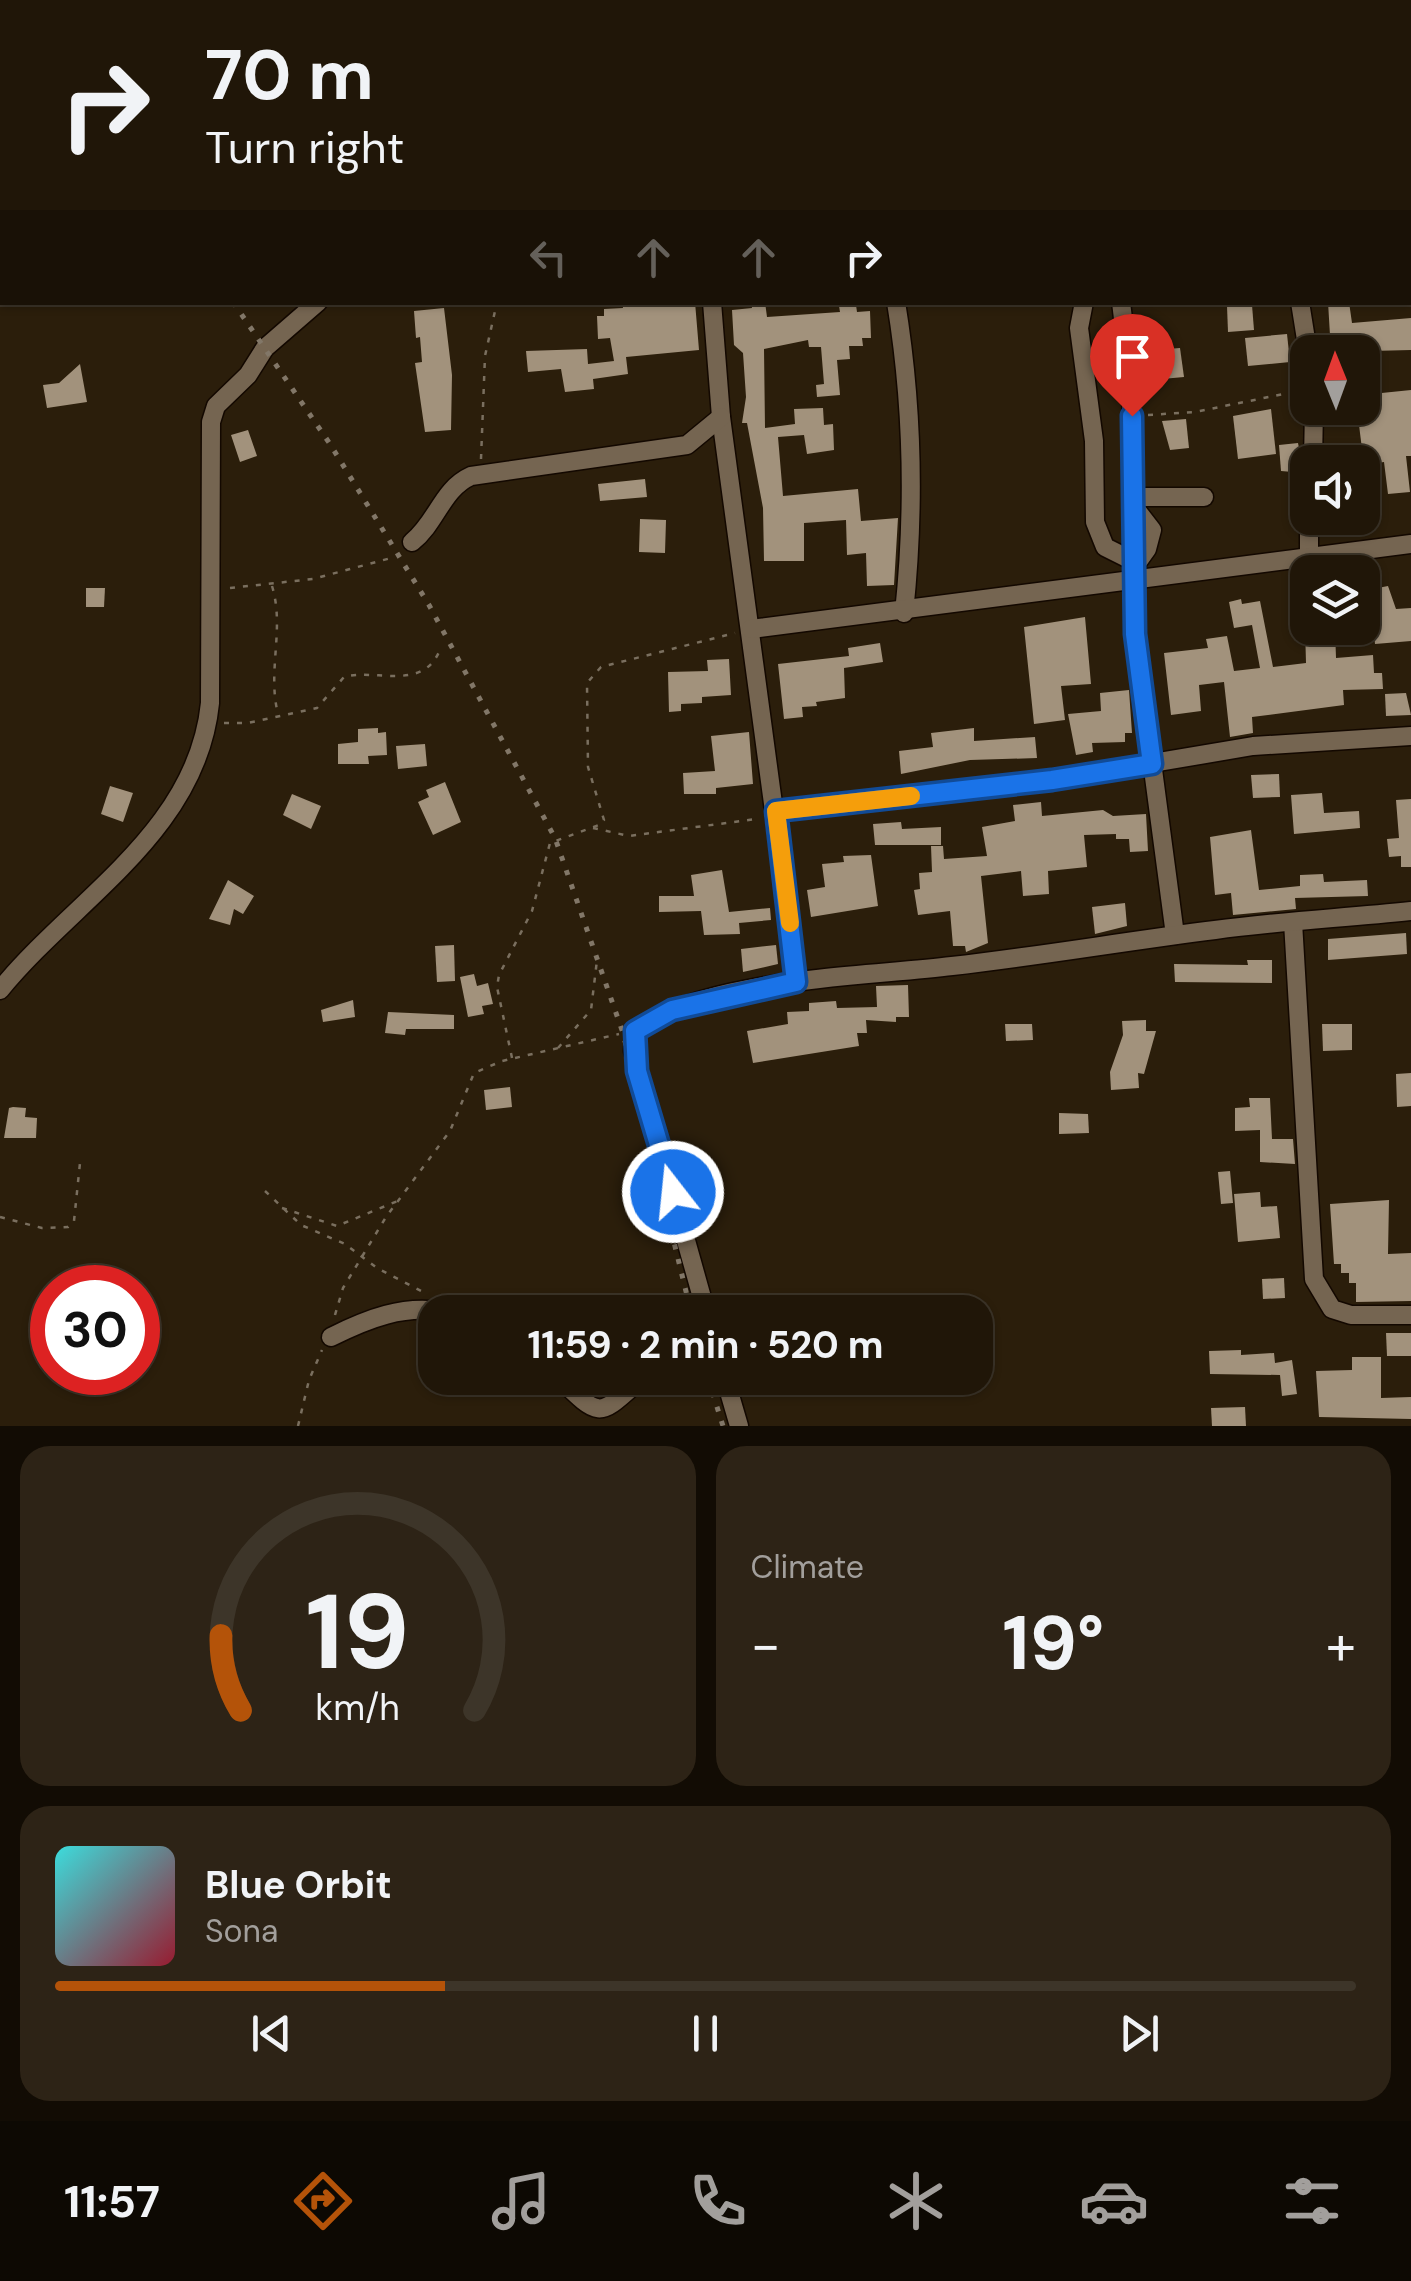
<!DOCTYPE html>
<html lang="en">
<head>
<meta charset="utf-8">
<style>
  :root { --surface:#201608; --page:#2d2316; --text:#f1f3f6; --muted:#a29f9c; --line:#3d3529; --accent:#b45309 }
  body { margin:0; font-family:"DM Sans",sans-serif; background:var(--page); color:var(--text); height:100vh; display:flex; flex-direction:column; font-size:38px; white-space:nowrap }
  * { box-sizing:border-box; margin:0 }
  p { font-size:32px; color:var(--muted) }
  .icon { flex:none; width:55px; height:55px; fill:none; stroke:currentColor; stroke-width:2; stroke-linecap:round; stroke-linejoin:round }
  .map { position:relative; height:1426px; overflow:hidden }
  .side { display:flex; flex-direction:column; gap:20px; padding:20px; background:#120c04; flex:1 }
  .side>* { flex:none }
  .guide { position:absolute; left:0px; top:0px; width:1412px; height:305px; box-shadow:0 2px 8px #0004,0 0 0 2px var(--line); background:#201608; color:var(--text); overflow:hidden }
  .needle { width:65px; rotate:359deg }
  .controls { position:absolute; left:1290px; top:335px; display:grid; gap:20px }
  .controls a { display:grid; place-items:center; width:90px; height:90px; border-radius:20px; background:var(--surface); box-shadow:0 2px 8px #0004,0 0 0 2px var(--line); font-size:50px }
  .speed { position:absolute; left:30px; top:1265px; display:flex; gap:20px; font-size:50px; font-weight:700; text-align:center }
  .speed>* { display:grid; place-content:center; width:130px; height:130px; border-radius:50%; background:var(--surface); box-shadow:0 2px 8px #0004,0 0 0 2px var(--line); line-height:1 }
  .speed .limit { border:15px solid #d22; background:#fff; color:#111 }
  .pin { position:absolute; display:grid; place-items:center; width:85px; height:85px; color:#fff; margin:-102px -42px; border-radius:50% 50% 50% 0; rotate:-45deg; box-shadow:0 0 10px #0007 }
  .pin .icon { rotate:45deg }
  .me { position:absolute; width:110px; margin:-55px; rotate:344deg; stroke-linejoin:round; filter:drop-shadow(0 0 8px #0008) }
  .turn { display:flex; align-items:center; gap:35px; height:210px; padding:0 40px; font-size:45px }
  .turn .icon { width:130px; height:130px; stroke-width:2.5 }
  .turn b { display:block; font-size:70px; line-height:85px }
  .lanes { display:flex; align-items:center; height:95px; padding:0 40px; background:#0003; justify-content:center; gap:50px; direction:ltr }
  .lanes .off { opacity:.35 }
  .big { font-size:75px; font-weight:700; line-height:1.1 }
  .side .widget { flex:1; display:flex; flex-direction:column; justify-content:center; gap:15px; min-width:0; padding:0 35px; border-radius:30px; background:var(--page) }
  .side .dial { align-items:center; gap:0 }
  .dial svg { height:260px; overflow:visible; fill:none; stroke:var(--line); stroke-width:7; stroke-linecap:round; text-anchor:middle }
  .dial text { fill:var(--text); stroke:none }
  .song { display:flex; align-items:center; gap:30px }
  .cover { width:120px; height:120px; border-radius:15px; background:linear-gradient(135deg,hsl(180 70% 55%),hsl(350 70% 35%)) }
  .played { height:10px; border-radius:5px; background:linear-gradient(90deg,var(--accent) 30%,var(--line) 30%) }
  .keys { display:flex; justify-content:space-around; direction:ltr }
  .heat { display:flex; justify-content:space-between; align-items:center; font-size:55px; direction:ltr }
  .side .tiles { flex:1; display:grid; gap:20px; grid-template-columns:1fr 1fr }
  .widget:last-child { grid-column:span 2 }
  .trip { position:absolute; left:418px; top:1295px; width:575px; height:100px; border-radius:30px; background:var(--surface); box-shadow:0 2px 8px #0004,0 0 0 2px var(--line); font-weight:700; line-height:100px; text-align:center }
  .tab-bar { display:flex; height:160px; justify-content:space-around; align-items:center; background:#0d0903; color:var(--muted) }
  .tab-bar .icon { width:70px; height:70px }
  .tab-bar .selected { color:var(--accent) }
  .tab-bar b { font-size:45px; color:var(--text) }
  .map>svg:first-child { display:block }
  .building { fill:#a2927c }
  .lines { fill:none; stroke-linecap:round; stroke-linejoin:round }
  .street-casing { stroke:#130800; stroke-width:21 }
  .path { stroke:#7a6f5f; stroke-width:2.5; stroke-dasharray:5 8; stroke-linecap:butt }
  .street { stroke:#756551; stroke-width:18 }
  .rail { stroke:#827768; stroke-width:5; stroke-dasharray:5 10; stroke-linecap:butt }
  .route-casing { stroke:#114b97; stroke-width:25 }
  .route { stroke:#1a73e8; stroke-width:18 }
  .slow { stroke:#f59e0b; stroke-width:18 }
</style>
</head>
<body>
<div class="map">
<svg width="1411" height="1426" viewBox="0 0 1411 1426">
  <rect width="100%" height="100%" fill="#2b1e0b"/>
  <!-- building -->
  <g class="building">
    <polygon points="622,302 695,302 699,350 626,357 628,374 593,379 594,389 565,392 561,369 528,372 526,351 587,349 588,364 614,361 610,338 598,339 597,316 604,316 604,309 623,308"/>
    <polygon points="751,302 765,302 767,317 840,312 839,306 856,305 857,312 870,311 871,338 862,338 863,346 849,346 850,359 837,360 840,395 817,397 816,385 824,384 821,347 809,347 808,340 764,349 765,428 795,424 794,409 823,408 824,425 833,424 834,450 807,454 804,435 778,437 783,496 858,489 861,521 898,518 894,585 867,586 866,553 847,555 846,520 804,523 804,561 764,561 763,508 747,423 742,423 746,397 743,353 734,345 732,310 752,308"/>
    <polygon points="1328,302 1349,302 1352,323 1411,318 1411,350 1331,352"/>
    <polygon points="1252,305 1254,330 1228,332 1227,306"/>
    <polygon points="444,308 452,375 451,430 425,432 415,363 422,362 420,337 416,338 414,311"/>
    <polygon points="1287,334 1290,362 1248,366 1245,338"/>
    <polygon points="1180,348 1184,377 1162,379 1154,350"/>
    <polygon points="80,364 87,402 47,408 43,385 59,383"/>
    <polygon points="1411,390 1411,456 1406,456 1410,492 1388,494 1384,462 1364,465 1359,425 1342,426 1340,408 1362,408 1362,395"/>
    <polygon points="1271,409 1276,454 1238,459 1233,416"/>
    <polygon points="1186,419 1189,448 1170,450 1162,421"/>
    <polygon points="248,430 257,456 240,462 231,435"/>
    <polygon points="1298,443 1304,473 1281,471 1279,445"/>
    <polygon points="645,479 647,497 600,501 598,484"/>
    <polygon points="640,519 666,520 665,553 639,552"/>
    <polygon points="1388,586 1396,609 1411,608 1411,641 1375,644 1372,617 1362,618 1362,591"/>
    <polygon points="86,588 105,588 104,607 86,607"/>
    <polygon points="1241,599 1242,604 1260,601 1273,667 1306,663 1305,628 1335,628 1336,658 1373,655 1374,673 1382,673 1383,689 1343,690 1344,705 1252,717 1253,733 1230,737 1224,682 1199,685 1201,711 1171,715 1164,653 1208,648 1206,639 1227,636 1234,671 1260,668 1252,625 1234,628 1229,602"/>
    <polygon points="1085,617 1091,684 1061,686 1065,720 1034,724 1024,627"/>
    <polygon points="880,643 883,662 844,668 845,698 816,702 817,706 802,707 803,717 784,719 778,664 849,656 848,648"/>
    <polygon points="729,659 731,695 702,697 702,703 681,704 681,711 669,712 668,672 708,671 707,660"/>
    <polygon points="1129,690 1132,733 1125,733 1125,742 1092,743 1093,752 1076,755 1068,714 1101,711 1100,693"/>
    <polygon points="1406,693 1411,715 1386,716 1385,694"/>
    <polygon points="378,728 378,733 386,732 387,755 368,756 369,764 338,764 338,744 358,742 358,729"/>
    <polygon points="974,728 974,741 1035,737 1037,758 970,760 901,774 899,751 933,747 931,733"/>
    <polygon points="749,732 753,784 716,788 716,794 684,794 683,773 715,771 711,736"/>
    <polygon points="425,744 427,766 398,769 396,746"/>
    <polygon points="1279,774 1280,797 1253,798 1251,775"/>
    <polygon points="445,782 461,822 433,835 418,802 429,797 426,790"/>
    <polygon points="110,786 133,793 123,822 101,814"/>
    <polygon points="1322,793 1324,813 1359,811 1360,828 1294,834 1291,795"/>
    <polygon points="292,794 321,806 311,829 283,815"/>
    <polygon points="1411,799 1411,867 1401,867 1401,856 1389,857 1387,839 1399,838 1396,800"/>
    <polygon points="1041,802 1042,816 1103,810 1113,816 1146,814 1148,851 1130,852 1129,839 1116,839 1116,834 1084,835 1087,867 1048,871 1049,894 1023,896 1021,871 981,876 988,943 966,952 965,946 953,946 950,911 918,915 914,890 920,889 919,873 932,872 931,846 943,846 944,859 987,856 982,827 1015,821 1013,805"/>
    <polygon points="901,822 902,829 941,827 941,845 875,845 873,824"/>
    <polygon points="1251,830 1259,890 1300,886 1300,875 1323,874 1324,882 1367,880 1368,896 1295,898 1296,909 1233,915 1231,893 1215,895 1210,837"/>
    <polygon points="871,855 878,906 811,917 807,890 825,887 822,864 844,862 843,856"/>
    <polygon points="722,870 729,912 770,908 771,920 739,923 740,934 704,935 701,911 659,912 659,896 694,896 691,875"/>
    <polygon points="228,880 254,896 243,914 234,909 230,925 209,919"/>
    <polygon points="1125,903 1127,926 1095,934 1092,907"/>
    <polygon points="1406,933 1407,954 1328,960 1328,939"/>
    <polygon points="454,945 455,981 437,982 435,946"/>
    <polygon points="776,945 778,964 743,972 741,949"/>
    <polygon points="1247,960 1272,960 1272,983 1175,982 1174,964 1248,965"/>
    <polygon points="474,974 477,986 488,983 493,1004 482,1006 484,1014 468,1017 460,977"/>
    <polygon points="908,985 909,1017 896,1017 896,1022 866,1020 867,1033 857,1033 859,1046 753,1063 747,1031 788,1024 787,1012 809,1011 809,1003 836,1001 837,1008 877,1007 876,986"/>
    <polygon points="353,1000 355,1017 323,1022 321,1010"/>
    <polygon points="388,1012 454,1015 454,1029 406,1029 405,1035 385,1033"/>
    <polygon points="1146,1020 1146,1031 1156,1031 1144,1074 1138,1073 1139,1088 1111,1090 1110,1072 1123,1035 1122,1021"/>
    <polygon points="1005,1024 1032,1024 1033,1040 1006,1041"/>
    <polygon points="1322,1024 1352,1024 1352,1050 1323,1051"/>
    <polygon points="1411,1073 1411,1106 1397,1107 1396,1074"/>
    <polygon points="510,1087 512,1107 486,1110 484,1090"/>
    <polygon points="1249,1098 1270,1098 1272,1139 1293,1139 1295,1164 1260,1162 1260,1130 1235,1131 1235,1108 1250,1107"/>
    <polygon points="13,1107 26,1108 25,1117 37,1118 36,1138 4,1138 9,1108"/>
    <polygon points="1059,1113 1088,1114 1089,1133 1059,1134"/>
    <polygon points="1230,1171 1233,1203 1221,1204 1218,1172"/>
    <polygon points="1260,1192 1261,1207 1277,1206 1280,1238 1238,1242 1234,1194"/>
    <polygon points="1389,1200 1388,1254 1411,1253 1411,1301 1356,1302 1356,1283 1349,1283 1349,1273 1341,1273 1341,1264 1334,1264 1330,1204"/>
    <polygon points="1284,1278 1285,1298 1263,1299 1262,1279"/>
    <polygon points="35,1320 48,1320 49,1349 36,1349"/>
    <polygon points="1386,1333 1411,1333 1411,1356 1387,1356"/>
    <polygon points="1241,1350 1241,1355 1274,1353 1275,1363 1292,1360 1297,1394 1282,1396 1280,1375 1210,1374 1209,1351"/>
    <polygon points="1352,1357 1381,1357 1381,1398 1411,1397 1411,1419 1319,1417 1316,1371 1352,1370"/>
    <polygon points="1245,1407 1246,1426 1212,1426 1211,1408"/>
  </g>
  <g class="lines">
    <defs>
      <g id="street">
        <polyline points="114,0 114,2"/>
        <polyline points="653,0 654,2"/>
        <polyline points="780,2 785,0"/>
        <polyline points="890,2 896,0"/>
        <polyline points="1410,147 1411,146"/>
        <polyline points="712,302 721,417 797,982"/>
        <path d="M896,302c17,104 19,207 8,311"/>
        <polyline points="1084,302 1079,328 1094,441 1095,522 1105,547 1137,563 1147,549 1152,530 1135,508"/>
        <polyline points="1121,302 1131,385 1135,634 1175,935"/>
        <polyline points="1300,302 1308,352"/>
        <polyline points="1313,462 1314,408"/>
        <polyline points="1134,497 1204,497"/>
        <polyline points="1309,518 1309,554"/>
        <path d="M412,542c25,-20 30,-53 59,-66l216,-31 34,-28"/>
        <polyline points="751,629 1411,544"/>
        <polyline points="776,811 1052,780 1253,746 1411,736"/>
        <polyline points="1293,922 1314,1279 1332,1309 1351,1315 1411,1315"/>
        <path d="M0,990c74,-91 197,-158 210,-287l1,-281 5,-16 32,-31 17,-27 53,-46"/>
        <path d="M706,1312l-73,-261 2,-20c70,-53 229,-54 317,-65 88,-10 175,-25 263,-36 65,-9 131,-12 196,-19"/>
        <path d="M331,1337c36,-18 73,-33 114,-25"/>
        <path d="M559,1378c43,42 39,39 83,0"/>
        <polyline points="725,1378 739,1426"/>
      </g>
    </defs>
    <!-- street casing -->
    <use href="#street" class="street-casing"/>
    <!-- path -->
    <g class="path">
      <polyline points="1173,0 1175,2"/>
      <polyline points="625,2 625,0"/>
      <polyline points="1243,2 1244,0"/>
      <polyline points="1268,2 1268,0"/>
      <polyline points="1148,415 1195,412 1308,389"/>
      <polyline points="481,459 485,356 497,302"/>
      <path d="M272,586c13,42 -5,85 6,128"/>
      <polyline points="230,588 313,579 391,558"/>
      <path d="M224,723h24l69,-15 27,-31c33,-9 81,16 97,-30"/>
      <polyline points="593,828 629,836 756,819"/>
      <polyline points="558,1048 591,1010 597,960"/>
      <polyline points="512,1058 497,987 499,975 532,911 550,843 599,825 604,820 588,767 587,683 601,667 735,633"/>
      <polyline points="265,1191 301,1225 345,1244 377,1268 425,1293"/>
      <polyline points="282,1208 337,1226 400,1200"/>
      <polyline points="0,1217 42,1228 68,1227 74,1221 80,1163"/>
      <polyline points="335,1315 343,1288 386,1217 450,1131 474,1073 502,1061 619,1034"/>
      <polyline points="298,1426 309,1380 322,1350"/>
    </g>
    <!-- street -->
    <use href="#street" class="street"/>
    <!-- rail -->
    <g class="rail">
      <polyline points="0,31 2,33"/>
      <polyline points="233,302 330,444 429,605 555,838 623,1033 691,1312"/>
      <polyline points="708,1378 723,1426"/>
    </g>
  </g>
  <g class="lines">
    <defs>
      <polyline id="route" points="673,1192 637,1071 635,1031 672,1010 796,982 776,811 1052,780 1152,764 1135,634 1132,416"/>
    </defs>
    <!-- route casing -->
    <use href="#route" class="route-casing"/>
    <!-- route -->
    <use href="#route" class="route"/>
    <!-- slow -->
    <polyline class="slow" points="790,923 776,811 911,796"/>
  </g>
</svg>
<div class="controls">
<a><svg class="needle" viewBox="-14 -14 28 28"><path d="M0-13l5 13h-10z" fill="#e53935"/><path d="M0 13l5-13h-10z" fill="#a29f9c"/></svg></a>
<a><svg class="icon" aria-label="sound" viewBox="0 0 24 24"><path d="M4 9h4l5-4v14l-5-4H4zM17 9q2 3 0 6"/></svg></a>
<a><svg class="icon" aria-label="layers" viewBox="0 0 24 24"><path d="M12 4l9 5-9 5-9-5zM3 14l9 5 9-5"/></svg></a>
</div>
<div class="speed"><div class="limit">30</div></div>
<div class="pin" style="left:1132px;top:416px;background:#d93025"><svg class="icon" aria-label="arrive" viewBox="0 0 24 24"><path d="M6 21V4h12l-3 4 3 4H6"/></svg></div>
<svg class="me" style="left:673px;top:1192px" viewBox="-20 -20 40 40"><circle r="17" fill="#1a73e8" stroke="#fff" stroke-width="3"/><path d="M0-11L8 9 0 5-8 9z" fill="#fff"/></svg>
<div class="trip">11:59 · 2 min · 520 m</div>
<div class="guide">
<div class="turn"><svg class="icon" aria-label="right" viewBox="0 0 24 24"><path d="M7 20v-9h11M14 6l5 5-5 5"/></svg><div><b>70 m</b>Turn right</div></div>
<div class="lanes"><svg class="icon off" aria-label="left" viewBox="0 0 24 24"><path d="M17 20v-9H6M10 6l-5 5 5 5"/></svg><svg class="icon off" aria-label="ahead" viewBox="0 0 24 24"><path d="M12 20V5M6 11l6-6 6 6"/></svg><svg class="icon off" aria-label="ahead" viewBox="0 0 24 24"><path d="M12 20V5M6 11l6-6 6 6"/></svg><svg class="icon" aria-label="right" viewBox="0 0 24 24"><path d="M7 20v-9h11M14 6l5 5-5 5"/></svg></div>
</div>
</div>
<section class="side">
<div class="tiles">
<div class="widget dial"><svg viewBox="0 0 100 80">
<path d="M14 69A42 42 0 1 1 86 69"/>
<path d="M14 69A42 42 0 0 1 8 46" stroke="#b45309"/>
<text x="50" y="56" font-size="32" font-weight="700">19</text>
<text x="50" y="72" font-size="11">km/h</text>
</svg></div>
<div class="widget"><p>Climate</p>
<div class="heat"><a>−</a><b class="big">19°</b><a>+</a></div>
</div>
<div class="widget">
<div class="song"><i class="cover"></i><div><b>Blue Orbit</b><p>Sona</p></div></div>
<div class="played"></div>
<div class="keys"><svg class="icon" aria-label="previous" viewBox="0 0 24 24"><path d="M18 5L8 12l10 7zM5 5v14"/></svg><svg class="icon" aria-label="pause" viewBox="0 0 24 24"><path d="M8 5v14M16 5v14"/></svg><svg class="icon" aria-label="next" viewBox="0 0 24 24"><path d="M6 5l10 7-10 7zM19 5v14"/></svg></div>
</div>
</div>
</section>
<nav class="tab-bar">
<b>11:57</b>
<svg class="icon selected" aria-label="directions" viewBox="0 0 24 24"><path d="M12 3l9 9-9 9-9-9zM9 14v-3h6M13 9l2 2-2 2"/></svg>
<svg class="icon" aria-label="music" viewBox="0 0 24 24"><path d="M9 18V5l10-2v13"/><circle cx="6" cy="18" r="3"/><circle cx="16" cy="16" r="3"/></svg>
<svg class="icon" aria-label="phone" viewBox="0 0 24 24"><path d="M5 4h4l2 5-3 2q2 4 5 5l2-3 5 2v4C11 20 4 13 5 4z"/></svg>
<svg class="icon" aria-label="climate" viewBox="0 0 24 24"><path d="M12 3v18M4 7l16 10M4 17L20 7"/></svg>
<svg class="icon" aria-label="car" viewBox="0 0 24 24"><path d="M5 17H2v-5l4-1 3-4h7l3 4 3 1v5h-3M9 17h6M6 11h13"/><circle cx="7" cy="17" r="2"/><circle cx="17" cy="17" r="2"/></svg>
<svg class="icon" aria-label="filters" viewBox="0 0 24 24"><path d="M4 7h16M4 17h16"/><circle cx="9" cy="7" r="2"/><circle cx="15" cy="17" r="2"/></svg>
</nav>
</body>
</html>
